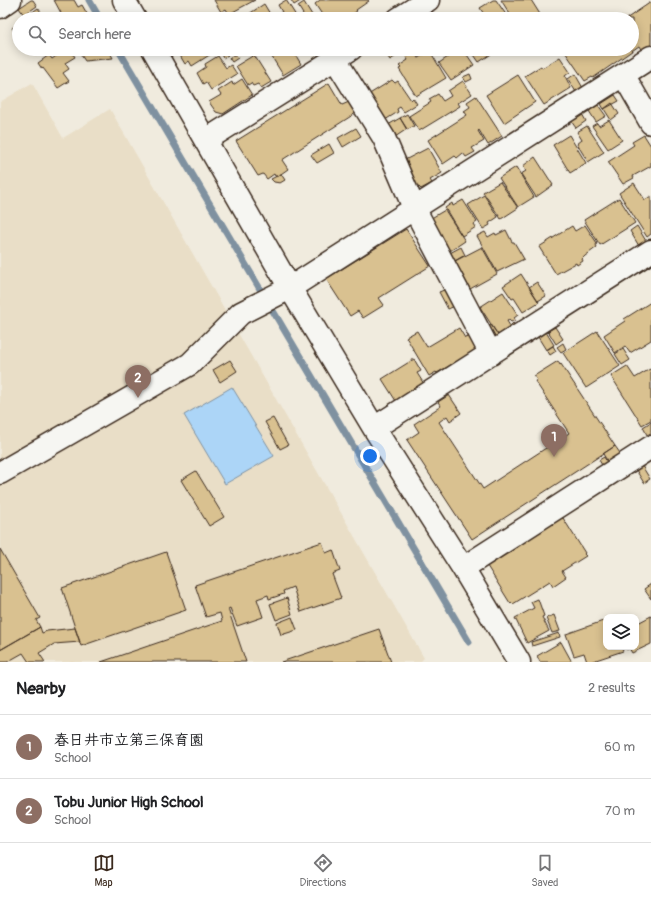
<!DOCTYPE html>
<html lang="en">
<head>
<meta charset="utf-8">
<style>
  body { margin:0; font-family:Pangolin,"Klee One",sans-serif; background:#f6f6f6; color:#202124 }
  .controls { position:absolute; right:12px; bottom:12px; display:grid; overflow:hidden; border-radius:8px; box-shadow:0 2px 10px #0003 }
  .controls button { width:36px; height:36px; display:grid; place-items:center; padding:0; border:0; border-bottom:1px solid #e0e0e0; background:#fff; color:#202124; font:20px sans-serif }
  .you { position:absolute; left:370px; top:456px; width:14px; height:14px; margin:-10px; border:3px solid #fff; border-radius:50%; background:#1a73e8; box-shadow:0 0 0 6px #1a73e833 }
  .badge { display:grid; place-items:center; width:26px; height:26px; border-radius:50%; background:#3b2a1e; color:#fff; font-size:13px; font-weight:700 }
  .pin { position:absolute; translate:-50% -33px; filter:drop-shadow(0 1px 2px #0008) }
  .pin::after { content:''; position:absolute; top:21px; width:14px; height:12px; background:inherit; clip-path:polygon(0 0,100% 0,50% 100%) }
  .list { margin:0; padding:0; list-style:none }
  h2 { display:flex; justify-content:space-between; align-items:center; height:52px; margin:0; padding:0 16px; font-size:17px }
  h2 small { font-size:13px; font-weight:400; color:#757577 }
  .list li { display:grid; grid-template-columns:26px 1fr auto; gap:12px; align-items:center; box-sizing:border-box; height:64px; padding:0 16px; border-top:1px solid #e0e0e0 }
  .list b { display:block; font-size:15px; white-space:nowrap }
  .list p { margin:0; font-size:13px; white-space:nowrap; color:#757577 }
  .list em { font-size:13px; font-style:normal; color:#757577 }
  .icon { flex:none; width:22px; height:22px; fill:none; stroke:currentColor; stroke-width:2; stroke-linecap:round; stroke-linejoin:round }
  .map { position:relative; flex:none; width:651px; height:662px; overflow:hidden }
  .search { position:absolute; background:#fff; box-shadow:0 2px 10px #0003; left:12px; right:12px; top:12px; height:44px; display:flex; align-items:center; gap:10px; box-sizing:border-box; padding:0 14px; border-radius:22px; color:#757577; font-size:15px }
  .sheet { height:180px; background:#fff }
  nav { display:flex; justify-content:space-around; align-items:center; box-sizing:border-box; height:56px; border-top:1px solid #e0e0e0; background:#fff; font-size:11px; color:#757577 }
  nav a { display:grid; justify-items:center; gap:2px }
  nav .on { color:#3b2a1e }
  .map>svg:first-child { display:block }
  .built { fill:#e9dec7 }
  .water { fill:#acd5f7; stroke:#7f91a0 }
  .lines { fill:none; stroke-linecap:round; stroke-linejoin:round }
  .stream { stroke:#7f91a0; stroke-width:7 }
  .building { fill:#d9c190; stroke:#3b2a1e }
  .minor-casing { stroke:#3b2a1e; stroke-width:25 }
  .minor { stroke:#f6f6f2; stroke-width:22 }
</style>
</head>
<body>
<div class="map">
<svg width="651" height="662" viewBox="0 0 651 662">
  <rect width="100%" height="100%" fill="#f0ebde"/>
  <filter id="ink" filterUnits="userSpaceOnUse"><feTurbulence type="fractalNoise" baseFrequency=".025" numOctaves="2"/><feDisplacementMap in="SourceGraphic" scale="8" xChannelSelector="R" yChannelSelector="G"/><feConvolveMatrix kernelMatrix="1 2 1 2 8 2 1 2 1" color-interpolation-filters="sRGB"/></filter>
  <g filter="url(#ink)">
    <!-- built -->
    <path class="built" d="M32 83 63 138 110 109 424 658 420 662H0V102Z"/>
    <!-- water -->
    <path class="water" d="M232 387 274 456 225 484 184 415Z"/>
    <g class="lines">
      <!-- stream -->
      <path class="stream" d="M89 0 100 19
        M118 49 469 642"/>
    </g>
    <!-- building -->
    <path class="building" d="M31 0H33L37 6 24 15 19 8Z
      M54 0H74L78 7 82 5 90 19H59L57 15 61 13Z
      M214 0H255L229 14 226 9 221 12Z
      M286 0 298 19H276L274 17 282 12 278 5Z
      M291 0H302L294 5Z
      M320 0H368L369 1 356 10 357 11 347 18V19H325L315 4Z
      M493 0H496L509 19H487L480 8Z
      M501 0H531L543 19H513Z
      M304 2 312 15 306 19 298 6Z
      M651 2V45L642 51 639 46 593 78 592 77 585 81 563 49H632V19H626Z
      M264 4 273 19H243V18Z
      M38 8 46 19H27L26 17Z
      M433 12 437 19H426L425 17Z
      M19 23V38L12 28Z
      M30 49H43L35 55Z
      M66 49H70L75 57 65 63 69 69 63 73 69 81 58 88 43 68 42 69 38 63 49 55 52 59Z
      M77 49H108L113 58 85 61Z
      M186 49H219L192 66 189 61 185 64 179 54Z
      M223 49H224L228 55 223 58 219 51Z
      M267 49H292L301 64 283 75Z
      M383 49H399L401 53 390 60Z
      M460 49H463L474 65 451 80 439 63Z
      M470 49H499L479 62Z
      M430 51 446 78 416 96 399 69 401 68 399 66 408 60 406 57 415 52 418 58Z
      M235 54 238 58 232 62 229 58Z
      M254 55 271 82 261 88 258 84 253 86 251 83 248 85 236 66Z
      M218 56 226 68 231 65 237 74 211 90 206 82 203 84 197 73 206 67 205 64Z
      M560 57 570 72 565 76 571 88 544 105 525 76 541 66 542 68Z
      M470 74 472 79 466 82 463 77Z
      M575 74 583 88 576 92 568 79Z
      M518 75 535 102 504 123 486 95Z
      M242 79 252 95 223 114 216 112 209 102 221 95 218 91 232 82 233 85Z
      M392 80 395 83 398 81 411 100 413 98 417 104 404 112 400 107 397 109 398 112 385 120 368 95Z
      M463 81 472 94 458 103 460 106 419 131 409 116 431 102 429 99 438 94 443 101 451 96 448 91Z
      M329 83 342 105 349 102 357 112 356 113 282 160 288 169 278 176H275L274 174 267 179 263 174 258 176 236 141Z
      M615 95 619 101 604 109 601 104Z
      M476 96 502 136 488 145 479 130 478 131 484 141 472 148 475 152 466 157 463 153 457 158 455 156 443 164 428 140 467 115 464 111 470 107 467 102Z
      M612 103 619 114 611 120 604 109Z
      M598 105 606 116 596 122 589 111Z
      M407 114 414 126 407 130 400 118Z
      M582 114 586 121 576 128 571 121Z
      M400 118 407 129 395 137 388 125Z
      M609 120 622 140 608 149 592 126 597 123 599 126Z
      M587 126 604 152 588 162 577 144 582 140 577 132Z
      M356 128 361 136 343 147 338 138Z
      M569 135 586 163 570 173 553 145Z
      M644 135 651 146V166L633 176 634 178 623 184 608 162 634 145 632 142Z
      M329 144 334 153 317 163 311 155Z
      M428 148 442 173 430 180 432 183 421 189 419 187 418 188 403 161Z
      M535 157 553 185 536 197 521 174 526 171 523 166Z
      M516 167 534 197 518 207 499 178Z
      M281 174 285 180 280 183 274 182 271 179Z
      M500 182 518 208 501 219 483 192Z
      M634 183 645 200 651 196V234L647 237 619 193Z
      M484 195 498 217 489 223 490 225 483 229 468 205Z
      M619 198 635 223 600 245 584 220Z
      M463 200 477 222 474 224 476 227 462 236 445 208 452 203 453 206Z
      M445 210 465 241 447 253 428 220Z
      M585 225 597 243 596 245 597 247 585 256 582 259 583 261 577 265 576 263 556 274 539 247 572 226 575 231Z
      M637 226 646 241 639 246 630 231Z
      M406 229 430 266 379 298 384 305 363 318 358 311 350 316 326 279Z
      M506 230 512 242H514L524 259 497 272 477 236 485 232 488 237 495 233 496 235Z
      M461 247 465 255 453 262 448 254Z
      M482 247 497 274 470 289 455 261Z
      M521 274 539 302 523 312 514 298 512 299 503 286Z
      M537 282 546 296 538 301 529 287Z
      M449 288 457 305 448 309 439 292Z
      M503 292 518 315 514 318 515 320 511 322 509 320 507 321 510 326 513 323 515 325 498 335 480 307Z
      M651 302V340L630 353 625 346 615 353 604 335 625 321 624 319Z
      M491 325 498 335 499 334 500 335 493 339 487 327Z
      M555 327 563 339 556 344 548 331Z
      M459 328 465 338 470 336 478 349 437 373 436 372 429 376 406 337 417 331 427 347Z
      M597 331 620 366 586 388 563 353Z
      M546 332 554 345 546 350 538 337Z
      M563 343 566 349 561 352 557 347Z
      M553 346 556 351 550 355 547 350Z
      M623 349 630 360 622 365 615 354Z
      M414 359 421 371 417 373 424 384 396 401 382 379Z
      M230 360 237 371 220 382 213 370Z
      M558 361 560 365 561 364 615 446 472 539 407 440 419 432 414 424 441 406 438 402 449 395 461 413 450 421 447 416 439 422 483 489 569 433 535 381 537 380 534 376Z
      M627 366 635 378 650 369 651 371V420L642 425 611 376Z
      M273 418 288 445 280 449 265 422Z
      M651 422V433L647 435 643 427Z
      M615 446 620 453 608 462 603 454Z
      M604 457 607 462 602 465 599 460Z
      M642 466 650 479 644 483 636 470Z
      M196 471 224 517 209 526 181 480Z
      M560 518H563L585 553 584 554 586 556 562 571 566 577 553 586 550 581 513 604 511 602 510 603 487 566 488 565V564Z
      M322 542 326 553 333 550 340 571 332 574 341 598 301 612 293 587 283 591 284 594 269 599 268 595 257 599 263 617 237 626 230 608 228 609 246 662H101L222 621 220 613 206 617 195 585Z
      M0 549 40 618 36 620 40 627 0 650Z
      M166 552 186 610 81 646 62 588Z
      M651 584V599L644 589Z
      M287 598 292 614 276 620 270 604Z
      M538 599 544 616 542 617 549 631 527 643 515 618 534 608 531 602Z
      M554 615 560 631 552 633 546 618Z
      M651 616V644L632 653 629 648 627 650 626 647H636V624Z
      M292 617 297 630 281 635 277 623Z
      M606 620V647H621L623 651 590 662H587L584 653 574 656 566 634Z
      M40 627 42 633 47 631 75 628 80 642 54 644 39 653 45 662H29L23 653 7 662H0V650Z
      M379 629 391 662H281Z
      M559 633 560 637 532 646 531 642Z
      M561 642 572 662H540L537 656Z"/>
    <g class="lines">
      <!-- minor casing -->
      <g class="minor-casing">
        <path id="minor" d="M124 0 135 19
          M0 7 10 0
          M398 19 428 0
          M153 49 290 288 374 428 463 568 519 662
          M335 59 384 138 414 208 491 354
          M624 76 651 123
          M206 140 351 49
          M374 428 651 251
          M0 473 190 364 241 313 290 288 651 57
          M463 568 651 447"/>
      </g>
      <!-- minor -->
      <use href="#minor" class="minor"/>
    </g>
  </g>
</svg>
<div class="controls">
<button><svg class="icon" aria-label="layers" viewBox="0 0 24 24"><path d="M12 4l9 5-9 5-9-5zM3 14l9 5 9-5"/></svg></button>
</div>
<div class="you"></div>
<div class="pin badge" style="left:554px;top:457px;background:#8d6e63">1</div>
<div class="pin badge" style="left:138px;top:398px;background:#8d6e63">2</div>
<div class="search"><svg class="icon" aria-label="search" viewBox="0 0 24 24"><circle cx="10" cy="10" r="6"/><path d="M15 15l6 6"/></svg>Search here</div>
</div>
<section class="sheet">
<h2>Nearby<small>2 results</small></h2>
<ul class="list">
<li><span class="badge" style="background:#8d6e63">1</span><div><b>春日井市立第三保育園</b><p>School</p></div><em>60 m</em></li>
<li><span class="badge" style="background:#8d6e63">2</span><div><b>Tobu Junior High School</b><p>School</p></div><em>70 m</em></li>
</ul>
</section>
<nav>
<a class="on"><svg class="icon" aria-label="map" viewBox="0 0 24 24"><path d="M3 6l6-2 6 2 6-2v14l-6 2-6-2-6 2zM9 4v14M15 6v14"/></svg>Map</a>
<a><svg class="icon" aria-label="directions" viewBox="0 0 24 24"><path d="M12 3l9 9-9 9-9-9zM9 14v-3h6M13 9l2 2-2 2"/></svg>Directions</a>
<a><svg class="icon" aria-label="saved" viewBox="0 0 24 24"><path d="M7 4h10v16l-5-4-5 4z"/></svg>Saved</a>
</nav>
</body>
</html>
